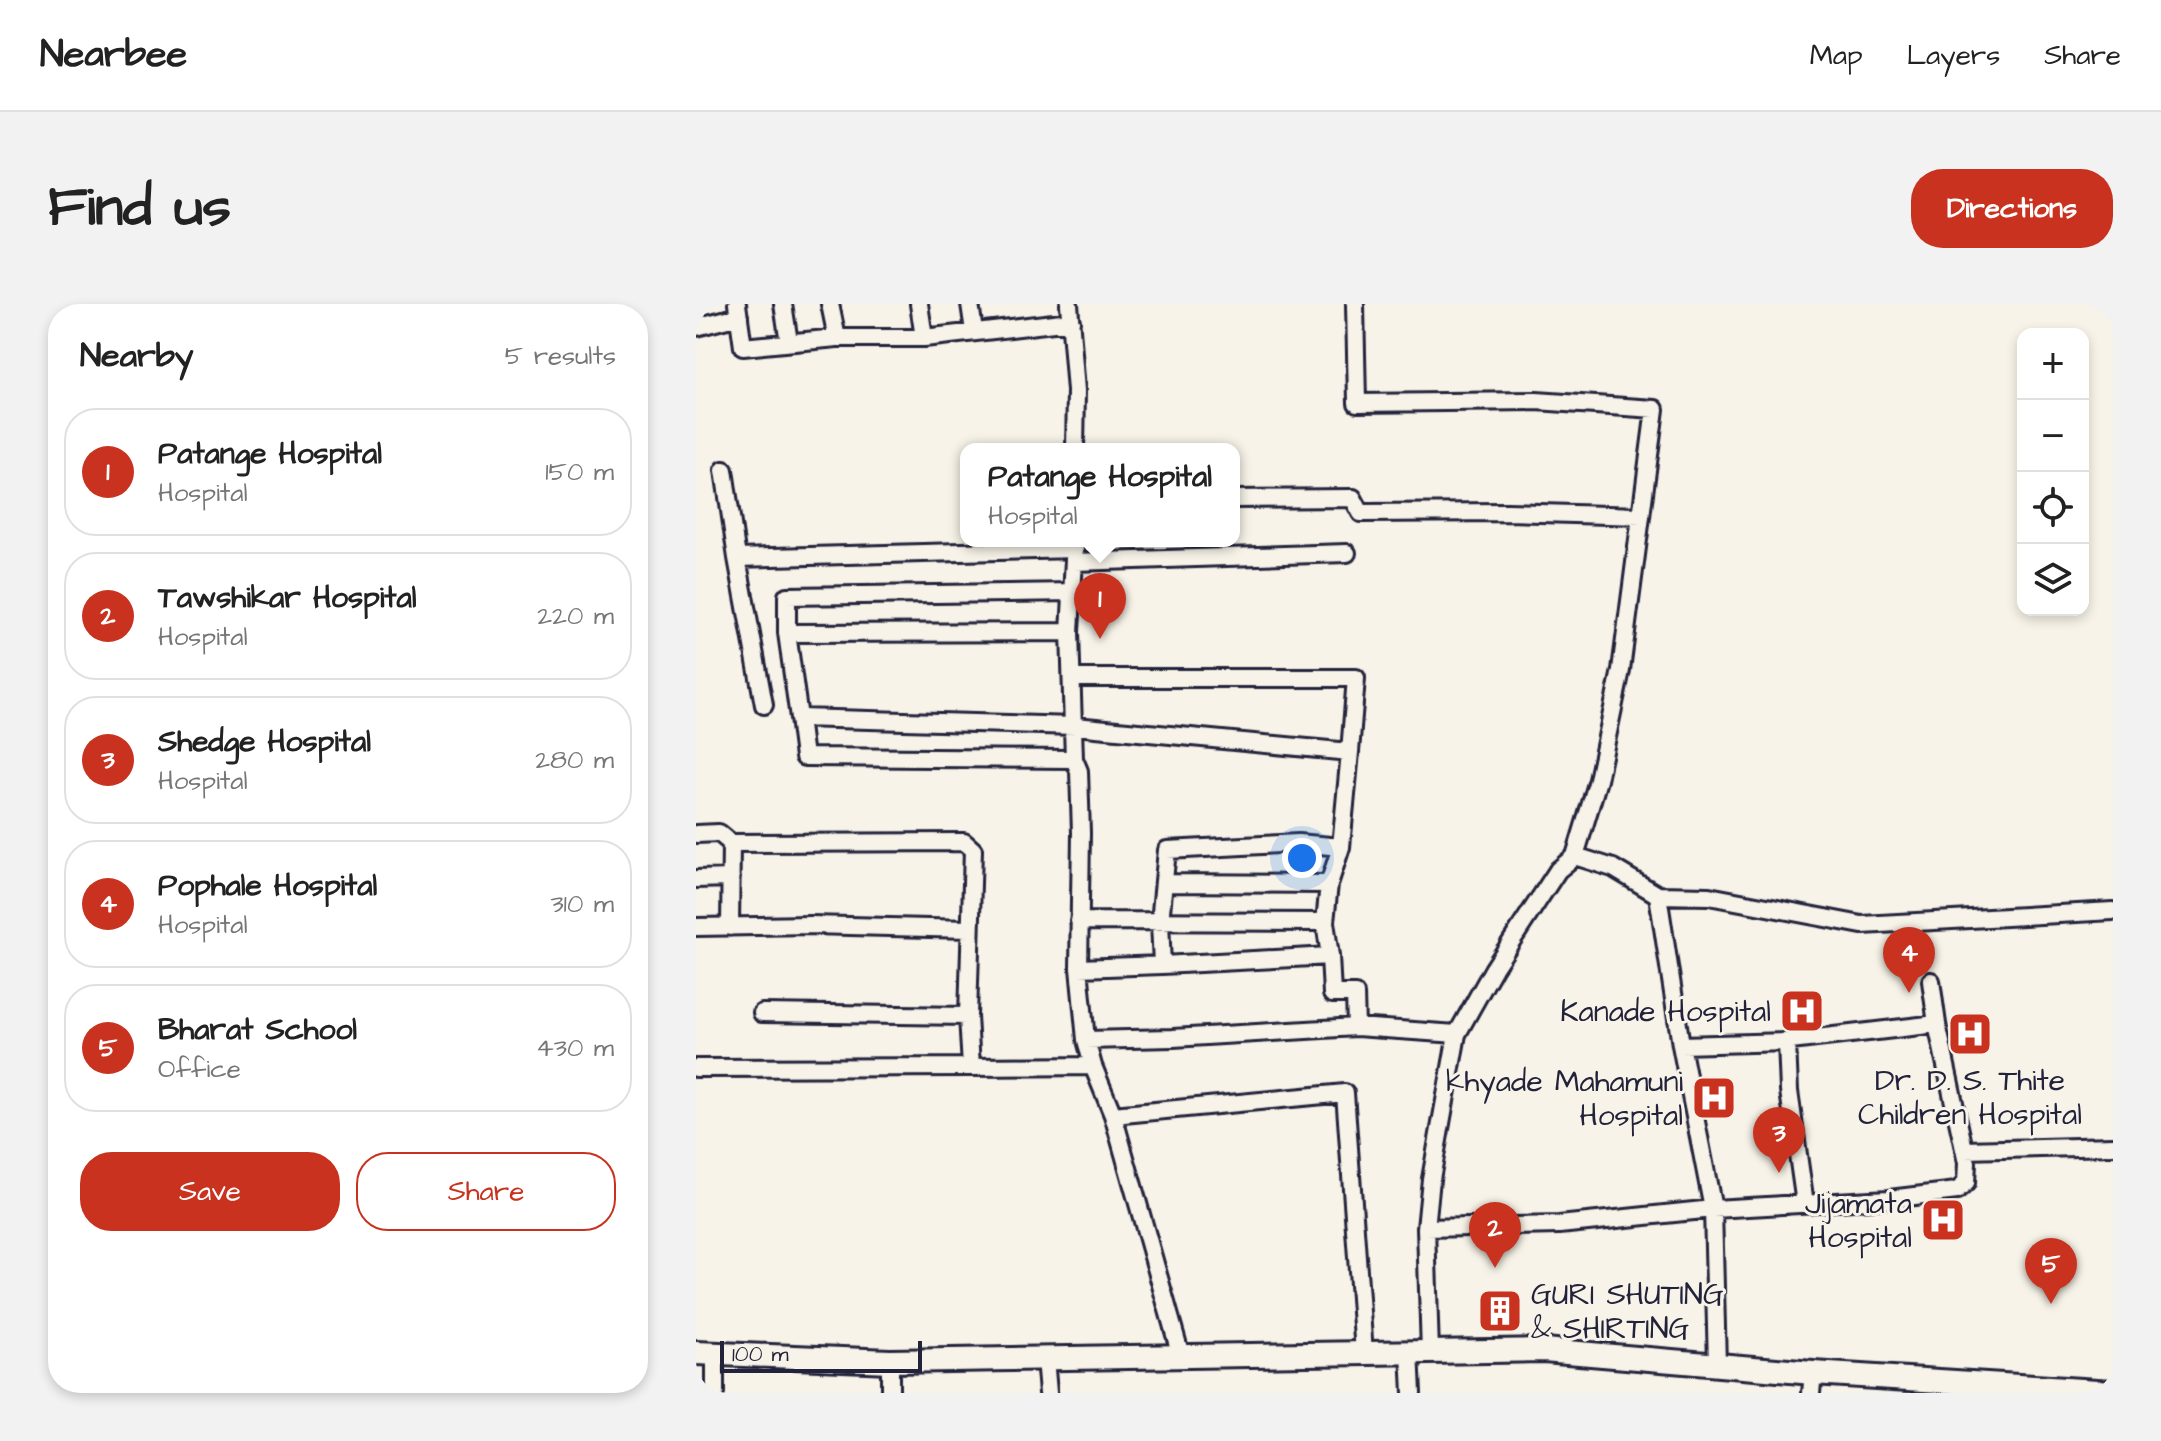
<!DOCTYPE html>
<html lang="en">
<head>
<meta charset="utf-8">
<style>
  body { margin:0; font-family:"Architects Daughter",sans-serif; background:#f2f2f2; color:#222 }
  .controls { position:absolute; right:24px; top:24px; display:grid; overflow:hidden; border-radius:16px; box-shadow:0 4px 12px #0003 }
  .controls button { width:72px; height:72px; display:grid; place-items:center; padding:0; border:0; border-bottom:2px solid #e0e0e0; background:#fff; color:#222; font:40px sans-serif }
  .scale { position:absolute; left:24px; bottom:20px; width:202px; box-sizing:border-box; padding-left:8px; border:4px solid #22223b; border-top:0; font-size:22px; line-height:28px; white-space:nowrap; color:#22223b; -webkit-text-stroke:6px #f7f3e8; paint-order:stroke }
  .you { position:absolute; left:606px; top:554px; width:28px; height:28px; margin:-20px; border:6px solid #fff; border-radius:50%; background:#1a73e8; box-shadow:0 0 0 12px #1a73e833 }
  .badge { display:grid; place-items:center; width:52px; height:52px; border-radius:50%; background:#c8321e; color:#fff; font-size:26px; font-weight:700 }
  .pin { position:absolute; translate:-50% -66px; filter:drop-shadow(0 2px 4px #0008) }
  .pin::after { content:''; position:absolute; top:42px; width:28px; height:24px; background:inherit; clip-path:polygon(0 0,100% 0,50% 100%) }
  .popup { position:absolute; left:264px; top:139px; width:280px; height:104px; box-sizing:border-box; display:grid; place-content:center; border-radius:16px; background:#fff; filter:drop-shadow(0 2px 6px #0005); font-size:26px; white-space:nowrap; color:#767676 }
  .popup b { font-size:30px; color:#222 }
  .popup::after { content:''; position:absolute; left:50%; top:100%; margin-left:-16px; border:16px solid transparent; border-top-color:#fff }
  .list { margin:0; padding:0; list-style:none }
  h2 { display:flex; justify-content:space-between; align-items:center; height:104px; margin:0; padding:0 32px; font-size:34px }
  h2 small { font-size:26px; font-weight:400; color:#767676 }
  .list li { display:grid; grid-template-columns:52px 1fr auto; gap:24px; align-items:center; box-sizing:border-box; height:128px; margin:0 16px 16px; padding:0 16px; border:2px solid #e0e0e0; border-radius:32px }
  .list b { display:block; font-size:30px; white-space:nowrap }
  .list p { margin:0; font-size:26px; white-space:nowrap; color:#767676 }
  .list em { font-size:26px; font-style:normal; color:#767676 }
  .actions { display:flex; gap:16px; padding:24px 32px }
  .actions a { flex:1; padding:18px 0; border:2px solid #c8321e; border-radius:32px; text-align:center; font-size:28px; color:#c8321e }
  .actions .main { background:#c8321e; color:#fff }
  .icon { flex:none; width:44px; height:44px; fill:none; stroke:currentColor; stroke-width:2; stroke-linecap:round; stroke-linejoin:round }
  .map { position:relative; flex:none; width:1417px; height:1089px; overflow:hidden; border-radius:32px }
  header { display:flex; align-items:center; gap:48px; box-sizing:border-box; height:112px; padding:0 40px; background:#fff; border-bottom:2px solid #e0e0e0 }
  header strong { font-size:38px }
  nav { display:flex; gap:44px; margin-inline-start:auto; font-size:28px }
  .intro { display:flex; align-items:center; justify-content:space-between; box-sizing:border-box; height:192px; padding:0 48px }
  h1 { margin:0; font-size:56px }
  .button { padding:20px 36px; border-radius:32px; background:#c8321e; color:#fff; font-size:28px; font-weight:700 }
  main { display:flex; gap:48px; padding:0 48px }
  aside { flex:1; background:#fff; border-radius:32px; box-shadow:0 4px 12px #0003 }
  .map>svg:first-child { display:block }
  .lines { fill:none; stroke-linecap:round; stroke-linejoin:round }
  .minor-casing { stroke:#22223b; stroke-width:22 }
  .major-casing { stroke:#22223b; stroke-width:28 }
  .minor { stroke:#f7f3e8; stroke-width:16 }
  .major { stroke:#f7f3e8; stroke-width:22 }
  .labels { text-anchor:middle; stroke-width:6; stroke-linejoin:round; paint-order:stroke }
  .poi-label { font-size:30px; fill:#22223b; stroke:#f7f3e8; text-anchor:end }
</style>
</head>
<body>
<header>
<strong>Nearbee</strong>
<nav><a>Map</a><a>Layers</a><a>Share</a></nav>
</header>
<div class="intro"><h1>Find us</h1><a class="button">Directions</a></div>
<main>
<aside>
<h2>Nearby<small>5 results</small></h2>
<ul class="list">
<li><span class="badge">1</span><div><b>Patange Hospital</b><p>Hospital</p></div><em>150 m</em></li>
<li><span class="badge">2</span><div><b>Tawshikar Hospital</b><p>Hospital</p></div><em>220 m</em></li>
<li><span class="badge">3</span><div><b>Shedge Hospital</b><p>Hospital</p></div><em>280 m</em></li>
<li><span class="badge">4</span><div><b>Pophale Hospital</b><p>Hospital</p></div><em>310 m</em></li>
<li><span class="badge">5</span><div><b>Bharat School</b><p>Office</p></div><em>430 m</em></li>
</ul>
<div class="actions"><a class="main">Save</a><a>Share</a></div>
</aside>
<div class="map">
<svg width="1417" height="1089" viewBox="0 0 1417 1089">
  <rect width="100%" height="100%" fill="#f7f3e8"/>
  <filter id="ink" filterUnits="userSpaceOnUse"><feTurbulence type="fractalNoise" baseFrequency=".0125" numOctaves="2"/><feDisplacementMap in="SourceGraphic" scale="16" xChannelSelector="R" yChannelSelector="G"/><feConvolveMatrix kernelMatrix="1 2 1 2 8 2 1 2 1" color-interpolation-filters="sRGB"/></filter>
  <g filter="url(#ink)">
    <g class="lines">
      <!-- minor casing -->
      <g class="minor-casing">
        <path id="minor" d="M41 0 47 43 141 34H228L375 17
          M87 0 93 38
          M134 0 141 34
          M223 0 228 34
          M274 0 278 27
          M373 0 380 87 379 145
          M659 0 661 99 840 97 959 105 925 366 902 476 879 552 862 566 798 664 761 730 735 875 730 924 734 1048
          M0 23 43 12
          M28 166 41 254 379 245
          M538 195 657 194 665 209 811 208 945 212
          M379 237 374 328 378 455 383 467 385 529 383 664 390 736 397 762 417 811 485 1052
          M41 254 68 401
          M378 258 651 249
          M91 329 374 328
          M376 374H660L654 448 379 422 103 414 91 329V292L378 288
          M103 414 108 453 378 455
          M0 530 23 529 35 539
          M879 552 917 564 962 591 1013 592 1166 621 1417 607
          M0 575 35 574
          M470 579 633 580
          M962 591 985 741 1017 905 1021 1061
          M383 617 629 618 634 652 466 661
          M629 618 633 580 645 543
          M0 623 114 621 273 625
          M634 652 636 690H659L660 723
          M383 664 466 661 464 618 471 546 602 539 645 543 654 448
          M66 709 272 712
          M390 736 477 734 660 723 761 730
          M1086 738 1241 720
          M985 741 1091 738 1093 787 1109 900
          M275 763 397 762
          M0 764 275 763 272 712 277 546 268 538 35 539 34 623
          M417 811 649 789 668 1049
          M1268 846 1417 842
          M730 924 863 921 1017 905 1193 895 1261 887 1270 879 1271 859 1241 720 1235 677
          M714 1048 716 1089
          M19 1050V1089
          M349 1054 352 1089
          M194 1089V1057
          M1115 1089 1117 1069"/>
      </g>
      <!-- major casing -->
      <g class="major-casing">
        <path id="major" d="M0 1049 194 1057 848 1046 1117 1069 1417 1088"/>
      </g>
      <!-- minor -->
      <use href="#minor" class="minor"/>
      <!-- major -->
      <use href="#major" class="major"/>
    </g>
  </g>
  <!-- icons -->
  <defs>
    <g id="hospital-square" transform="scale(2.3)"><rect x="-9" y="-9" width="18" height="18" rx="4" fill="#c8321e" stroke="#f7f3e8"/><path d="M-5-5h3v3.5h4V-5h3V5h-3V1.5h-4V5h-3Z" fill="#fff"/></g>
    <g id="building-square" transform="scale(2.3)"><rect x="-9" y="-9" width="18" height="18" rx="4" fill="#c8321e" stroke="#f7f3e8"/><path d="M-4-6H4V6H1V3H-1V6H-4ZM-2.5-4.3h1.7v1.8h-1.7ZM.8-4.3h1.7v1.8H.8ZM-2.5-1h1.7V.8h-1.7ZM.8-1h1.7V.8H.8Z" fill="#fff"/></g>
  </defs>
  <g fill-rule="evenodd">
    <use href="#hospital-square" x="1106" y="707"/>
    <use href="#hospital-square" x="1274" y="730"/>
    <use href="#hospital-square" x="1018" y="794"/>
    <use href="#hospital-square" x="1247" y="916"/>
    <use href="#building-square" x="804" y="1007"/>
  </g>
  <g class="labels">
    <!-- poi labels -->
    <g class="poi-label">
      <text x="1075" y="717">Kanade Hospital</text>
      <text x="1274" y="786" text-anchor="middle">Dr. D. S. Thite<tspan x="1274" dy="34">Children Hospital</tspan></text>
      <text x="987" y="787">khyade Mahamuni<tspan x="987" dy="34">Hospital</tspan></text>
      <text x="1216" y="909">Jijamata<tspan x="1216" dy="34">Hospital</tspan></text>
      <text x="835" y="1000" text-anchor="start">GURI SHUTING<tspan x="835" dy="34">&amp; SHIRTING</tspan></text>
    </g>
  </g>
</svg>
<div class="controls">
<button>+</button>
<button>−</button>
<button><svg class="icon" aria-label="locate" viewBox="0 0 24 24"><circle cx="12" cy="12" r="6"/><path d="M12 2v4M12 18v4M2 12h4M18 12h4"/></svg></button>
<button><svg class="icon" aria-label="layers" viewBox="0 0 24 24"><path d="M12 4l9 5-9 5-9-5zM3 14l9 5 9-5"/></svg></button>
</div>
<div class="scale">100 m</div>
<div class="you"></div>
<div class="pin badge" style="left:404px;top:335px">1</div>
<div class="popup"><b>Patange Hospital</b>Hospital</div>
<div class="pin badge" style="left:799px;top:964px">2</div>
<div class="pin badge" style="left:1083px;top:869px">3</div>
<div class="pin badge" style="left:1213px;top:689px">4</div>
<div class="pin badge" style="left:1355px;top:1000px">5</div>
</div>
</main>
</body>
</html>
